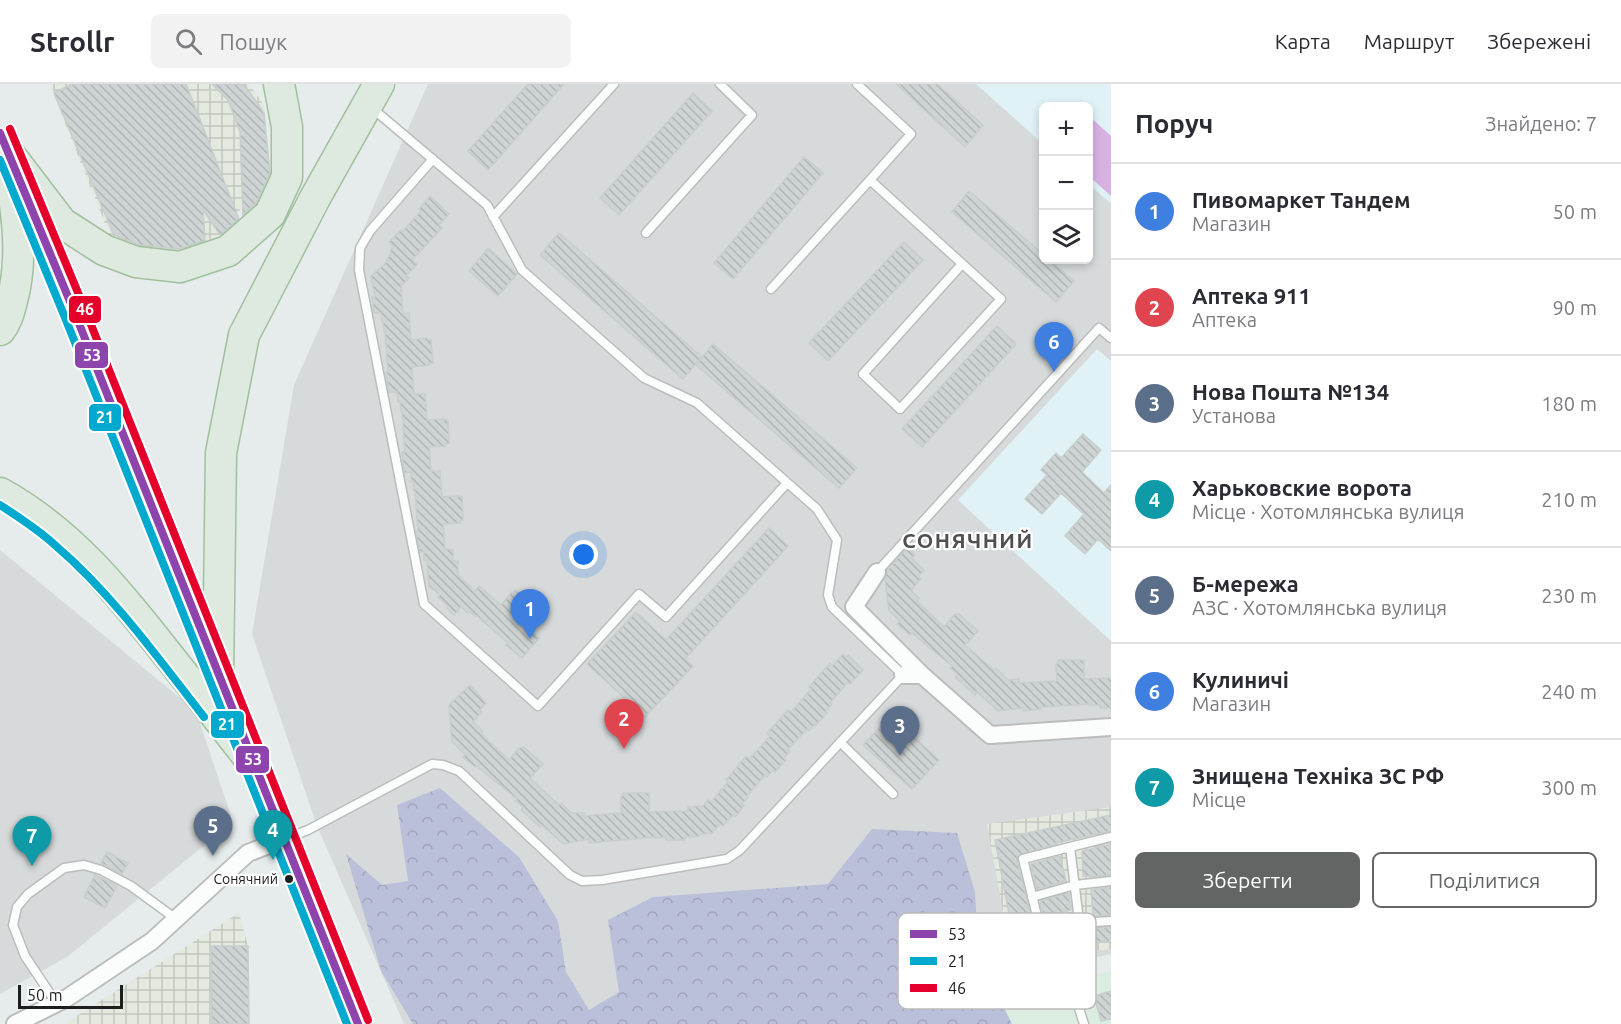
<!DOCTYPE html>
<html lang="uk">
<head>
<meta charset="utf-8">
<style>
  body { margin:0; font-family:Ubuntu,sans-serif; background:#f2f2f3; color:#2b2b33 }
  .controls { position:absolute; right:18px; top:18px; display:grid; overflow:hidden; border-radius:9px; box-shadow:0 3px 9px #0003 }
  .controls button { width:54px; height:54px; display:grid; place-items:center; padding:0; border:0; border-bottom:2px solid #e1e1e2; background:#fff; color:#2b2b33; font:30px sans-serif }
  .scale { position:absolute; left:18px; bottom:15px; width:105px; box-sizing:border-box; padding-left:6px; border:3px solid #1d1d1d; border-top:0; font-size:16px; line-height:21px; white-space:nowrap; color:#1d1d1d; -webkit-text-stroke:4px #fff; paint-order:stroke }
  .you { position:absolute; left:584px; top:471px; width:21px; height:21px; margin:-15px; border:4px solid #fff; border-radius:50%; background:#1a73e8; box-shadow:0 0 0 9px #1a73e833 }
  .badge { display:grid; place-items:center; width:39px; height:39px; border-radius:50%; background:#636565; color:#fff; font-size:20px; font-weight:700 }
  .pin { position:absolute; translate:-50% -50px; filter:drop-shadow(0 2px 3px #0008) }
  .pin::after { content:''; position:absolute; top:32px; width:21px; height:18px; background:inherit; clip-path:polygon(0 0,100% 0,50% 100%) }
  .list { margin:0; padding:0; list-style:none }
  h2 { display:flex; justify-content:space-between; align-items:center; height:78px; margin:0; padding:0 24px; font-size:26px }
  h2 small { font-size:20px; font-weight:400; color:#7c7c81 }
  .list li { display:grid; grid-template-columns:39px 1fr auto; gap:18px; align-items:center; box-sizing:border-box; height:96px; padding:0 24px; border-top:2px solid #e1e1e2 }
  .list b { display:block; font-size:22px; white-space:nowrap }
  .list p { margin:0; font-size:20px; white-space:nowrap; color:#7c7c81 }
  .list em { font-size:20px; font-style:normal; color:#7c7c81 }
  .actions { display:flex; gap:12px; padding:18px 24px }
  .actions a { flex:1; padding:14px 0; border:2px solid #636565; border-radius:9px; text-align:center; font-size:21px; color:#636565 }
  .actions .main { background:#636565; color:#fff }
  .icon { flex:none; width:33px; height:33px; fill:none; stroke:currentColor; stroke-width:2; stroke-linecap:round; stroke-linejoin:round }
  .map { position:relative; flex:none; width:1111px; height:940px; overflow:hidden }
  header { display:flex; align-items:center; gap:36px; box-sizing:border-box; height:84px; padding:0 30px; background:#fff; border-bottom:2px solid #e1e1e2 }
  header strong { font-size:28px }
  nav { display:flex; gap:33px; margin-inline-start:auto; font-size:21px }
  .search { width:420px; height:54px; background:#f2f2f3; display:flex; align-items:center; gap:15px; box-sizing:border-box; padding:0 21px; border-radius:9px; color:#7c7c81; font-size:22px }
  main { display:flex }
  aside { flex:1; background:#fff }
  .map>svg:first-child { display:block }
  .residential { fill:#d7dada; fill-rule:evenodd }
  .commercial { fill:#dbede1 }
  .industrial { fill:url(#industrial-grid) }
  .education { fill:#e0f2f6 }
  .forest { fill:url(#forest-crowns) }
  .pitch { fill:#d8b1e3 }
  .building { fill:url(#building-back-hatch); stroke:#c7cecc; stroke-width:1.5 }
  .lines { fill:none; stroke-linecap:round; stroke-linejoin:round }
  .lane-casing { stroke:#bbbdbd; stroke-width:11 }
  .street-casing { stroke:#bbbdbd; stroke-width:20 }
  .primary-casing { stroke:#82a19d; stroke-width:30 }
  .highway-casing { stroke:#a0c09e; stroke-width:33 }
  .lane { stroke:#fbfcfc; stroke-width:8 }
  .street { stroke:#fbfcfc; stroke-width:16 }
  .primary { stroke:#e3f0ee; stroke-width:27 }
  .highway { stroke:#dee9df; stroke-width:30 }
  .bus-1-casing { stroke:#fff; stroke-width:12 }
  .bus-2-casing { stroke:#fff; stroke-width:12 }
  .bus-3-casing { stroke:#fff; stroke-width:12 }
  .bus-1 { stroke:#8e44ad; stroke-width:8 }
  .bus-2 { stroke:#00a9ce; stroke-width:8 }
  .bus-3 { stroke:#e4002b; stroke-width:8 }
  .bus-dot { fill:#1d1d1d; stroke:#fff; stroke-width:2 }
  .labels { text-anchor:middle; stroke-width:4.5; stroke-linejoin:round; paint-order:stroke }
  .bus-label { font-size:14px; fill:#1d1d1d; stroke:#fff; text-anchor:end }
  .district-label { font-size:21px; font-weight:bold; letter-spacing:1.5px; fill:#505050; stroke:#fff }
  .key { fill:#fff; stroke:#bbb; stroke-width:1.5 }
  .key-label { font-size:16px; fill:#1d1d1d }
  .line-badge { stroke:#fff; stroke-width:2 }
  .badge-label { font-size:16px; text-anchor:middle; font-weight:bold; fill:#fff }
</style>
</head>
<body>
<header>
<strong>Strollr</strong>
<div class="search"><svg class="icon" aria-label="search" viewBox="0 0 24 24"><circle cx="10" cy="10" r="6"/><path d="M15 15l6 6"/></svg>Пошук</div>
<nav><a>Карта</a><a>Маршрут</a><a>Збережені</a></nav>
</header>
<main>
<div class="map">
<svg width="1111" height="940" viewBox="0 0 1111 940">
  <defs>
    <pattern id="industrial-grid" width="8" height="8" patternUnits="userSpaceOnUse" patternTransform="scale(1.5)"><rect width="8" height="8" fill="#e3e9df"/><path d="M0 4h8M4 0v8" fill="none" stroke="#c2c7bf"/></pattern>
    <pattern id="forest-crowns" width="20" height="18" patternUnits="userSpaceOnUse" patternTransform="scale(1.5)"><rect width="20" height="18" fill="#bbc0da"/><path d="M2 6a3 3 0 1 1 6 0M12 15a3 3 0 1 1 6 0" fill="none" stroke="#a0a5bb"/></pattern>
    <pattern id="building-back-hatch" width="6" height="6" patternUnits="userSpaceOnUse" patternTransform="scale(1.5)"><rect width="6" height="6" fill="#ced4d3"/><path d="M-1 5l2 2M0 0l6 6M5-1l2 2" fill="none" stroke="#b0b6b5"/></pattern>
  </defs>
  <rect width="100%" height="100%" fill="#e6ebeb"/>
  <!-- residential -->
  <path class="residential" d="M428 0H1111V870L957 904 855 940H404L317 742 252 550 294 301ZM1044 22H1088V176H1044Z
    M0 466 196 627 233 738 67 873 0 910Z"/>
  <!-- commercial -->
  <path class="commercial" d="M1111 887V940H919L966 924Z"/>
  <!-- industrial -->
  <path class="industrial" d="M51 0H249L264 21 268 83 223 152 158 174 112 157 61 29Z
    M1111 723V865L1012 877 987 740Z
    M239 829 248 862 249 940H68L67 938Z"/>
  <!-- education -->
  <path class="education" d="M976 0H1111V120L1089 100 1088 22H1044L1043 60Z
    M1097 265 1111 277V557L958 416Z"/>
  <!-- forest -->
  <path class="forest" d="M440 704 519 773 558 837 566 888 589 926 619 908 608 836 653 813 828 800 872 745 957 749 975 808 978 859 996 907 1012 940H413L381 887 346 770 382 801 408 797 397 721Z"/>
  <!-- pitch -->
  <path class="pitch" d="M1089 32 1111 52V112L1089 92Z"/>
  <!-- building -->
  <path class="building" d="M72 0H186L239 135 220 151 203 126 205 157 178 165 140 161 117 152 113 149 54 9Z
    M212 0H244L264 29 270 89 256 119 243 131 240 48 228 16Z
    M528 0H564L488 86 468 67Z
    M896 0H937L983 41 965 63Z
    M693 9 712 27 619 131 600 114Z
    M804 73 823 89 733 195 714 179Z
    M969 107 1044 171V176H1049L1074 197 1056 218 952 128Z
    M430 112 449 130 439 141 442 144 412 176 417 180 406 192 409 194 401 202 403 230 409 229 411 256 427 254 428 256H431L433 279H429V281L412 283 414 310H425L427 336 444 335V336H448L449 359 445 360V362L429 363 431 387H440L442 413 458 412 459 413H462L463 436 460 437V439L443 440 445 465 453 466V477H458V491L475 507 479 502 501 521 512 508 513 509 515 506 533 522 530 524 532 526 521 538 539 554 522 574 506 561 508 559 477 532 476 533 469 527 468 529 461 523 454 531 447 524 448 522 438 513 440 511 429 502 427 476H424V467L420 468 416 448H418L415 407H414L413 398H411V388L405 389 403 379 402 368H405L402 327H401L400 318H398L397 308H389L386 288H388L385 247H384L383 238H382L381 229H374L372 213H375L371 192 388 177 386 176 392 169 390 167 394 163 389 158 401 146 402 148 421 127 419 125Z
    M559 149 702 273 683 295 540 171Z
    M904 158 923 176 828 277 809 259Z
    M488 164 517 190 498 212 469 187Z
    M997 242 1016 260 922 363 902 345Z
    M713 260 857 384 839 404 696 281Z
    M1083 350 1101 366 1082 388 1104 409 1111 401V467L1098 455 1085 470 1065 452 1084 430 1061 409 1042 430 1025 415 1047 391 1041 386 1056 369 1061 374Z
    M769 444 788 462 685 575 693 582 645 633 587 580 636 528 666 556Z
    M908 463 915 471 912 474 924 486 918 493 921 495 911 506 919 514 917 517 944 543 954 531 959 530 978 547 965 561 994 586 996 584 1008 596 1019 595V599L1057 597 1056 581 1058 576H1084V595L1111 594V624H1100V621H1090V620L1041 623V625L1023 627V624L998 627 977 608 975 611 956 594 957 590 950 584 952 582 920 556 912 549 910 551 897 540 900 537 889 527 885 495 887 486Z
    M843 570 846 573 848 571 863 586 850 600 848 598 830 619 832 620 825 628 827 629 816 641 815 640 809 647 807 645 788 665 790 667 784 674 786 676 775 688 773 686 767 693 765 691 747 712 748 713 742 720 744 722 735 733 733 731 723 742 720 740 712 749 699 750V752L685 753V756H666L665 753 655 754V753L589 759V755L563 760 542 741 540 743 521 726 523 723 515 717 517 715 485 689 477 682 475 683 463 673 465 670 452 658 449 621 470 601 486 619 480 626 482 628 473 638 483 647 481 650 509 676 519 664 524 663 543 680 530 694 559 721 561 719 571 729H584V732L621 729V714L623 709H649V728L688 727V723L703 722 708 716 711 718 728 698 726 696 746 672 749 675 770 652 767 649 788 626 791 628 811 605 809 603 830 579 832 582Z
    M891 632 939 676 912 705 863 661Z
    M1111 731V747L1056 759 1057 760 1018 771 1017 777 1034 844 1040 846 1065 841 1067 861 1017 872 995 756Z
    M1111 760V791L1090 793V792H1083L1082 767Z
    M107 768 128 779 122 790 101 779Z
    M1060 772 1066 797 1037 805 1031 780Z
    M95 791 117 802 105 824 84 813Z
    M1111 803V831L1093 832 1091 806Z
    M1069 809 1071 826 1044 833 1040 817Z
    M1111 843V857L1096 858 1094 844Z
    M211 862H248L249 940H212Z
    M1111 907V935L1101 937 1094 912Z"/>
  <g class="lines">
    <!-- lane casing -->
    <g class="lane-casing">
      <path id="lane" d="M857 0 911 50 870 96 1001 215 900 325 863 290 962 180
        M433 75 370 147 360 164 359 186 424 520 538 622 639 510 666 533 787 399
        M493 133 614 0
        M646 149 752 31 720 0
        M771 205 870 96
        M877 488 1099 244 1111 254
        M840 658 893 710
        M287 754 308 746 432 680 443 681 459 687 570 791 582 797 602 796 727 775 740 766 903 591 832 523 828 511 837 456 817 425 697 319 644 294 522 186 487 121 372 24
        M1070 763 1111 753
        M1032 813 1075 801 1111 797
        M1079 832 1039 840 1023 775 1070 763 1081 853 1074 909 1084 940
        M1079 839 1111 837
        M57 920 25 872 13 841 17 823 28 810 64 784 84 781 101 786 131 802 176 835"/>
    </g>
    <!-- street casing -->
    <g class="street-casing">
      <path id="street" d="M877 488 854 523 922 591
        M903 591H922L990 651 1111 643
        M15 940 67 914 152 857 248 769 284 755"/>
    </g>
    <!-- primary casing -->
    <g class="primary-casing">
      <path id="primary" d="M16 89 76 232 358 940"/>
    </g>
    <!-- highway casing -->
    <g class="highway-casing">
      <path id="highway" d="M7 67 62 139 104 166 136 178 180 183 228 167 270 130 287 93V43L279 0
        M0 246C7 237 9 228 12 217 25 169 15 119 8 71
        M0 409C69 447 116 505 164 566 195 605 225 643 255 682
        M218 592 221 369 244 251 315 114 379 0"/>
    </g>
    <!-- lane -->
    <use href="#lane" class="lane"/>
    <!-- street -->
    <use href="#street" class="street"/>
    <!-- primary -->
    <use href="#primary" class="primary"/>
    <!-- highway -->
    <use href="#highway" class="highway"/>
    <!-- bus-1 casing -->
    <g class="bus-1-casing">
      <path id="bus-1" d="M0 49 76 232 358 940"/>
    </g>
    <!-- bus-2 casing -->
    <g class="bus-2-casing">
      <path id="bus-2" d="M0 76 66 236 347 940
        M0 421C20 434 39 446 56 462 113 511 158 574 204 633"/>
    </g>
    <!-- bus-3 casing -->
    <g class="bus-3-casing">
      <path id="bus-3" d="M10 45 86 228 368 936"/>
    </g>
    <!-- bus-1 -->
    <use href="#bus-1" class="bus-1"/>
    <!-- bus-2 -->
    <use href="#bus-2" class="bus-2"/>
    <!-- bus-3 -->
    <use href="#bus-3" class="bus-3"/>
  </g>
  <!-- markers -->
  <circle class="bus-dot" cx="289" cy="795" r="5"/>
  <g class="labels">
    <!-- bus labels -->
    <g class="bus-label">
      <text x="278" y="800">Сонячний</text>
    </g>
    <!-- district labels -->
    <g class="district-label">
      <text x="968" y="464">СОНЯЧНИЙ</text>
    </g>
  </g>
  <!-- legend -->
  <rect x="898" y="829" width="198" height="96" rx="9" class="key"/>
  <rect x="910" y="846" width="27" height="8" fill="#8e44ad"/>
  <rect x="910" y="873" width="27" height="8" fill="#00a9ce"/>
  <rect x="910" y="900" width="27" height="8" fill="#e4002b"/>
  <g class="key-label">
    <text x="948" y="856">53</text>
    <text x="948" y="883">21</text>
    <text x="948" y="910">46</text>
  </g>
  <g class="line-badge">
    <rect x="68" y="211" width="34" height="29" rx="6" fill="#e4002b"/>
    <rect x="74" y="257" width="35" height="28" rx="6" fill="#8e44ad"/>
    <rect x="88" y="319" width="34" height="29" rx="6" fill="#00a9ce"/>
    <rect x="210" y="626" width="35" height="29" rx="6" fill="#00a9ce"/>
    <rect x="235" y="661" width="35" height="29" rx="6" fill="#8e44ad"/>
  </g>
  <g class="badge-label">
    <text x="85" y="231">46</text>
    <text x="92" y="277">53</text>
    <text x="105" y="339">21</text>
    <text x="227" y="646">21</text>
    <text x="253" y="681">53</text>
  </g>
</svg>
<div class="controls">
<button>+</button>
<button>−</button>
<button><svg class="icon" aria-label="layers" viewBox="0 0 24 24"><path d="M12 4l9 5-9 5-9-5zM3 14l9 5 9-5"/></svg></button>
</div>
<div class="scale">50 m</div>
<div class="you"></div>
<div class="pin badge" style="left:530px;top:555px;background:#3f7fe0">1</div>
<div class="pin badge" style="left:624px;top:665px;background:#e0444e">2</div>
<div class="pin badge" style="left:900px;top:672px;background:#5c6f8a">3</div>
<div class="pin badge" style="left:273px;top:776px;background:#0f9aa8">4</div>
<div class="pin badge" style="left:213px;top:772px;background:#5c6f8a">5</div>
<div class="pin badge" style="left:1054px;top:288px;background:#3f7fe0">6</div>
<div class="pin badge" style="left:32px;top:782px;background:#0f9aa8">7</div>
</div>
<aside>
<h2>Поруч<small>Знайдено: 7</small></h2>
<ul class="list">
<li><span class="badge" style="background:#3f7fe0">1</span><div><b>Пивомаркет Тандем</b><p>Магазин</p></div><em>50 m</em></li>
<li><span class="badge" style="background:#e0444e">2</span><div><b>Аптека 911</b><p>Аптека</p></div><em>90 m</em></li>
<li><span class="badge" style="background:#5c6f8a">3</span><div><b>Нова Пошта №134</b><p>Установа</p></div><em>180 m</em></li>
<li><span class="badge" style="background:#0f9aa8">4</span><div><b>Харьковские ворота</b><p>Місце · Хотомлянська вулиця</p></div><em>210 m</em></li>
<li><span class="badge" style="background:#5c6f8a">5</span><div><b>Б-мережа</b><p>АЗС · Хотомлянська вулиця</p></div><em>230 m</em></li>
<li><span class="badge" style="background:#3f7fe0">6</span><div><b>Кулиничі</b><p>Магазин</p></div><em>240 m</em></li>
<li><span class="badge" style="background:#0f9aa8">7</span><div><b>Знищена Техніка ЗС РФ</b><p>Місце</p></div><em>300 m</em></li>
</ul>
<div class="actions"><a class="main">Зберегти</a><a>Поділитися</a></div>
</aside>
</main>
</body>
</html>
